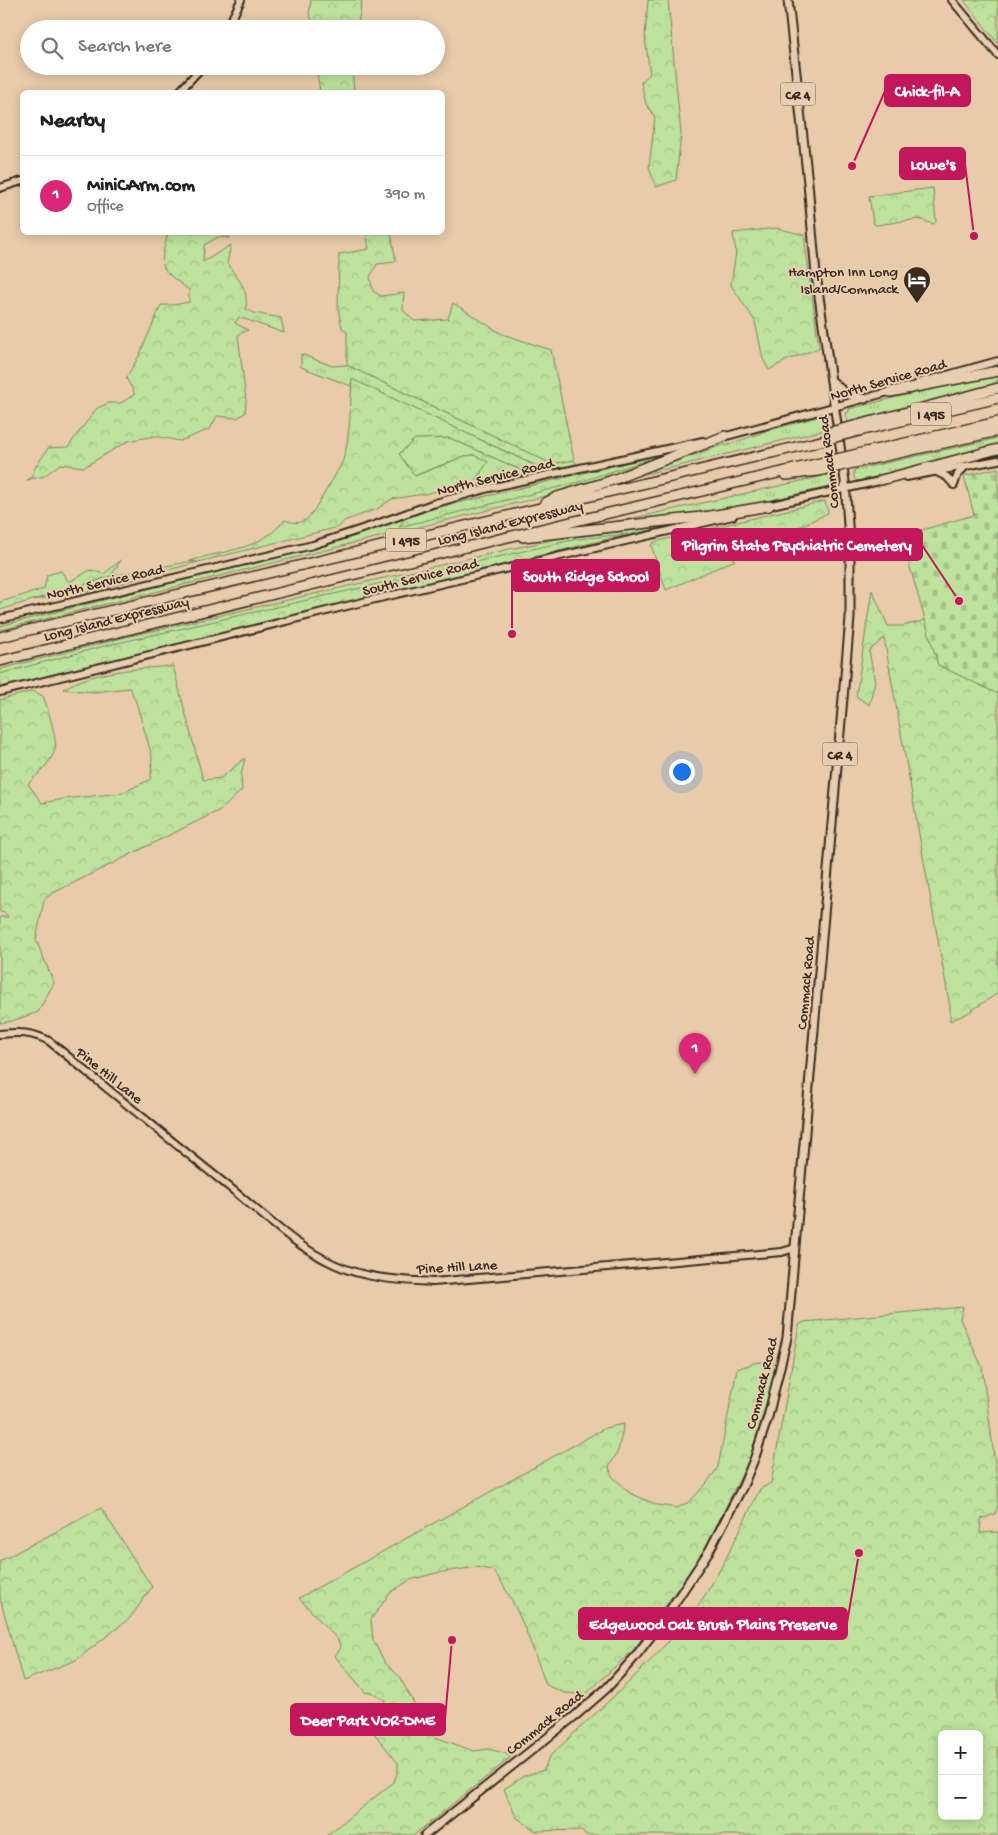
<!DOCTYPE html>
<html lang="en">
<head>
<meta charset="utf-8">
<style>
  body { margin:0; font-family:"Gochi Hand",sans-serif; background:#f2f2f2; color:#222 }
  .controls { position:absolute; right:15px; bottom:15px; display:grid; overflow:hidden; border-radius:8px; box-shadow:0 2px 12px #0003 }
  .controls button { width:45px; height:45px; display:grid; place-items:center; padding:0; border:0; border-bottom:1px solid #e0e0e0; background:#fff; color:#222; font:25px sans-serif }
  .you { position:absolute; left:681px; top:771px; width:18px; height:18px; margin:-12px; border:4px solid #fff; border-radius:50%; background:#1a73e8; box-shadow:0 0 0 8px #1a73e833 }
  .badge { display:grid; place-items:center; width:32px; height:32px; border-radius:50%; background:#db2777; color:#fff; font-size:16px; font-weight:700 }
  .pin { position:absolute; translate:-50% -41px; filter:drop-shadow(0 1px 2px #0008) }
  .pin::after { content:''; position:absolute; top:26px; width:18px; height:15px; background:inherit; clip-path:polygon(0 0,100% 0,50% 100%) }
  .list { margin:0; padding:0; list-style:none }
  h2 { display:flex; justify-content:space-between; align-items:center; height:65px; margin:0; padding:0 20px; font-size:21px }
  h2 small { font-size:16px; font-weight:400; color:#767676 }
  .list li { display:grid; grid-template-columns:32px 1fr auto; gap:15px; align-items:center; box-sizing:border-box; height:80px; padding:0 20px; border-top:1px solid #e0e0e0 }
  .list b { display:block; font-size:19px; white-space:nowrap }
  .list p { margin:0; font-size:16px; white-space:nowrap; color:#767676 }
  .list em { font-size:16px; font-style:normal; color:#767676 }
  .icon { flex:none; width:28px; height:28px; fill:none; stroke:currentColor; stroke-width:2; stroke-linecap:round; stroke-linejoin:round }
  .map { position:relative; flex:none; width:998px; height:1835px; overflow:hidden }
  .search { position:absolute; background:#fff; box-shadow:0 2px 12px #0003; left:20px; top:20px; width:425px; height:55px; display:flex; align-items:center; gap:12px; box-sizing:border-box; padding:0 18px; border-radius:28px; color:#767676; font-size:19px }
  .panel { position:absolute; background:#fff; box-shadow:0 2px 12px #0003; left:20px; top:90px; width:425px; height:145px; border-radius:8px }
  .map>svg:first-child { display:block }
  .grass { fill:url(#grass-tufts); stroke:#7c865e }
  .forest { fill:url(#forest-crowns); stroke:#7c865e; fill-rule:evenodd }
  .cemetery { fill:url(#cemetery-stones); stroke:#7c865e }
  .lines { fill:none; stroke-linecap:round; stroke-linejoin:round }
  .secondary-casing { stroke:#3b2a1e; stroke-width:10 }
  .primary-casing { stroke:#3b2a1e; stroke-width:11 }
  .highway-casing { stroke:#3b2a1e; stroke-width:12 }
  .secondary { stroke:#e8ceb0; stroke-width:6 }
  .primary { stroke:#e8ceb0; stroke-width:7 }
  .highway { stroke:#e8ceb0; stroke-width:9 }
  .highway-bridge-casing { stroke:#3b2a1e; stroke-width:12; stroke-linecap:butt }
  .highway-bridge { stroke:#e8ceb0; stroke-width:9 }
  .labels { text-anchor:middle; stroke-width:4; stroke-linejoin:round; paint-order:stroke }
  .shield { fill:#e8ceb0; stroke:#6f5b4a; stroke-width:1 }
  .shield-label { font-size:14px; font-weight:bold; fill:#3b2a1e }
  .poi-label { font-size:15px; fill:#3b2a1e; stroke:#e8ceb0; text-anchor:end }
  .street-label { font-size:15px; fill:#3b2a1e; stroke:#e8ceb0 }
  .leader { fill:none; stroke:#c2185b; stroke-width:2 }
  .callout-dot { fill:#c2185b; stroke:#e8ceb0; stroke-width:2 }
  .callout { fill:#c2185b; stroke:#c2185b; stroke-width:2 }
  .callout-label { font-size:16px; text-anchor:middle; font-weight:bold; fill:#fff }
</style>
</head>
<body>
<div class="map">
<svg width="998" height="1835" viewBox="0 0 998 1835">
  <defs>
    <pattern id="grass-tufts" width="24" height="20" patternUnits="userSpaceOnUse" patternTransform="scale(1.25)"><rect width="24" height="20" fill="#bde29d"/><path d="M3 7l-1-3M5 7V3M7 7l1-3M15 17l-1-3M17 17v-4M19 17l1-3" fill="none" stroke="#a3c287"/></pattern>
    <pattern id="forest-crowns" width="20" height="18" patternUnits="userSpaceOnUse" patternTransform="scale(1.25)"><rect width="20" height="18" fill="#bde29d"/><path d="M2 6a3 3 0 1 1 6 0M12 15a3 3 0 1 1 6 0" fill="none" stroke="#a3c287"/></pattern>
    <pattern id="cemetery-stones" width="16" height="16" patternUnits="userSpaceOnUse" patternTransform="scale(1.25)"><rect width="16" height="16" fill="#bde29d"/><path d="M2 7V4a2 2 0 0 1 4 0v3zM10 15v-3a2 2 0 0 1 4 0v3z" fill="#a3c287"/></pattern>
  </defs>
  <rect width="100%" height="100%" fill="#e7cbaa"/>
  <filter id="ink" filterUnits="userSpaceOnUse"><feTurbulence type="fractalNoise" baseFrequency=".02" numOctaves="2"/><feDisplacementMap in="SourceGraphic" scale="10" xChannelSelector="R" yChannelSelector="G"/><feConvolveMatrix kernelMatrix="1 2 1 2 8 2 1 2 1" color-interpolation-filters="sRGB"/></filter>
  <g filter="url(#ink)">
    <!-- grass -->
    <path class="grass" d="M301 354 332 366 347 365 552 464 574 460 576 464 478 485 473 483 481 473 474 455 465 456 414 476 399 454 415 439 450 438 521 470 539 467 352 380 351 386 301 367Z
      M998 376V384L848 424 846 413 849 412V409L942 386Z
      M824 415 827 420 829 429 633 477 725 444 726 446 763 432Z
      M998 438V446L928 465 857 481 854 478V470Z
      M668 453 667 455 570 490 0 630V626L343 540 428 510Z
      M833 474 835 481 833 486 719 512 621 524 616 522Z
      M663 527 403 588 0 689V669L126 637 510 549 557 539Z
      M188 562H198L73 596H59L33 600 111 576Z"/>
    <!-- forest -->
    <path class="forest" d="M311 0H362L357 29H316L309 14Z
      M648 0H668L681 134 676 180 656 187 649 167 655 117 646 104 641 82 650 74 645 37Z
      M964 0H998V44Z
      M316 66H352L354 92H320Z
      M933 188 936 222 933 224 919 219 876 225 873 223 869 196Z
      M776 228 804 235 819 348 785 361 769 370 763 359 755 321 731 285 736 252 733 233Z
      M168 233H227L230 238 218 237 204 245 203 262 231 245 227 263C239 281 248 287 246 309L254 313 281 318 284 333 239 317 235 323 248 330 238 335 246 401 245 413 237 418 217 416 210 429 180 441 155 436 128 441 84 467 60 464 44 476 27 480 31 478C34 466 42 459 48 448L68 447 97 408 109 403H121L135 394 126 378 139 356 161 305H173L189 302V290C159 267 158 270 168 233Z
      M366 233H391L396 262 377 264 370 277 373 291 381 296 404 293 403 310 414 321 448 319 453 303 502 334 551 350 574 460 552 464 347 365V332L342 328 338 308 339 254 369 249Z
      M352 379 540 468 521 470 450 438 415 439 399 454 415 476 465 456 474 455 488 462 473 483 424 494 392 499 377 509 344 521 339 527 198 562 190 561C214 553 243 551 264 538 272 534 279 526 285 520 293 523 299 524 307 519 311 517 342 465 343 460 351 434 350 405 352 379Z
      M668 453 579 482 399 527 404 519 428 510Z
      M825 501 828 513 743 554H726L735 560 666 590 651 545 654 542Z
      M628 534 0 687V674L100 647 577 539Z
      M121 560 111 576 0 610V602L44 589 47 575 61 571 69 582 90 570 104 574Z
      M872 590 888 626H903L998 601V993L966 1014 950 1021V1007L884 638 869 651 875 682 869 705 856 696Z
      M173 666 203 780 221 778 245 758 241 775 242 790 222 809 51 894 44 900 36 940 54 983 38 1012 12 1021 0 1023V917H8L5 913 0 912V700L33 691 43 696C47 706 58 741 55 750 50 764 38 774 28 784L42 803 64 799 122 793 151 779 152 756 136 702 130 688 93 692 63 689C95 670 137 669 173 666Z
      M963 1307 960 1319 982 1367 998 1486V1505L995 1514 981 1519 980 1533 998 1532V1835H586L582 1830 536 1831 516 1817 504 1789 524 1776 544 1770 549 1757C594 1714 643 1672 684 1624 717 1585 737 1534 760 1489L771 1483 799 1325 804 1322ZM942 1734H979V1816H942Z
      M771 1361 777 1366 750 1458 703 1553 635 1648 586 1694 565 1693 546 1685C532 1645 518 1605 494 1571L477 1567 436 1573 410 1580 391 1592 371 1619 373 1640 385 1663 399 1676 426 1725 435 1737 474 1751 489 1749 507 1754 510 1758 414 1835H327L394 1782 398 1771V1763L373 1732 383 1717 385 1700 373 1693 365 1692 335 1656 341 1648 338 1640 299 1598 605 1428 624 1424 618 1451 609 1467 612 1476 630 1493 657 1505 677 1508 689 1502 707 1483 718 1467 737 1369 754 1363Z
      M101 1508 152 1587 130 1618 76 1660 23 1681 0 1598V1561Z"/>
    <!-- cemetery -->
    <path class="cemetery" d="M998 468V694L938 665 901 536 974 515 964 476Z"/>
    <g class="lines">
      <!-- secondary casing -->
      <g class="secondary-casing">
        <path id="secondary" d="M952 0 998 55
          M227 29 241 0
          M179 92 203 66
          M0 188 22 181
          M918 383 998 361
          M723 437 892 391
          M937 472 947 477 954 485
          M906 477 998 460
          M954 485 958 474 965 467
          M767 506 884 480
          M0 619 313 545 374 525 432 504 489 488 703 441
          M0 692 371 600 733 516
          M0 1034C19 1032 32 1032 49 1041 107 1088 165 1136 223 1182 260 1211 293 1246 336 1265 366 1279 401 1280 433 1282L782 1252 795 1248"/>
      </g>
      <!-- primary casing -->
      <g class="primary-casing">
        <path id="primary" d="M832 381 846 394 865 399
          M425 1835 576 1715 607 1688 635 1657 666 1616 709 1551 743 1486 755 1457 768 1417 787 1338 850 618V554L845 481 816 275 808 183 788 0"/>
      </g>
      <!-- highway casing -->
      <g class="highway-casing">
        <path id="highway" d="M890 392 998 371
          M862 424 998 388
          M863 430 998 398
          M866 452 998 422
          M867 460 998 431
          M786 475 818 471
          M881 480 998 449
          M545 503 557 497 610 481 725 436
          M523 537 710 516 769 506
          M0 637 813 443
          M0 661 495 540 816 464"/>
      </g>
      <!-- secondary -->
      <use href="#secondary" class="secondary"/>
      <!-- primary -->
      <use href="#primary" class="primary"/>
      <!-- highway -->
      <use href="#highway" class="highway"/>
      <!-- highway-bridge casing -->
      <g class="highway-bridge-casing">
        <path id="highway-bridge" d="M826 433 862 424
          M813 443 863 430
          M816 464 866 452
          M818 471 867 460"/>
      </g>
      <!-- highway-bridge -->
      <use href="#highway-bridge" class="highway-bridge"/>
    </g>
  </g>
  <!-- icons -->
  <defs>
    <g id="hotel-pin" transform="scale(1.4375)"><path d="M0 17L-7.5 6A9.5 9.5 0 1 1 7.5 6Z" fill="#3b2a1e" stroke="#e8ceb0"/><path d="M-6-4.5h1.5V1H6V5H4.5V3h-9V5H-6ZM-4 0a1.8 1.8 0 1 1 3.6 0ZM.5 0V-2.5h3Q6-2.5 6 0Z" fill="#fff"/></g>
  </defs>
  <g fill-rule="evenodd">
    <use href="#hotel-pin" x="917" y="280"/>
  </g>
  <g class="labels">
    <!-- shield labels -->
    <g class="shield">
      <rect x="780.5" y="82.5" width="35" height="23" rx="4"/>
      <rect x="911" y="402.5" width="40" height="23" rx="4"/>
      <rect x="386" y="528.5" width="40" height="23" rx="4"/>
      <rect x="822.5" y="742.5" width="35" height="23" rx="4"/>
    </g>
    <g class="shield-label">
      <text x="798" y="99">CR 4</text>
      <text x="931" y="419">I 495</text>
      <text x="406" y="545">I 495</text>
      <text x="840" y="759">CR 4</text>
    </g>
    <!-- poi labels -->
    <g class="poi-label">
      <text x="898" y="276">Hampton Inn Long<tspan x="898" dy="17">Island/Commack</tspan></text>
    </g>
    <!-- street labels -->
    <g class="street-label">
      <text transform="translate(888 379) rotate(-16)" y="5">North Service Road</text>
      <text transform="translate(828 462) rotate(-97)" y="5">Commack Road</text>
      <text transform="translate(495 476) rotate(-14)" y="5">North Service Road</text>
      <text transform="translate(510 522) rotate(-14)" y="5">Long Island Expressway</text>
      <text transform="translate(420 576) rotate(-14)" y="5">South Service Road</text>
      <text transform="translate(105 581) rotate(-13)" y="5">North Service Road</text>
      <text transform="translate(116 618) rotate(-14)" y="5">Long Island Expressway</text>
      <text transform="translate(805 983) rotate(-85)" y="5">Commack Road</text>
      <text transform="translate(110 1075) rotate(39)" y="5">Pine Hill Lane</text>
      <text transform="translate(457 1266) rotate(-3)" y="5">Pine Hill Lane</text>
      <text transform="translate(761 1383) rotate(-76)" y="5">Commack Road</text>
      <text transform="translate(544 1722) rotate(-39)" y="5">Commack Road</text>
    </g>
  </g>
  <!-- callouts -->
  <path class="leader" d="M852 166L885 91M974 236L965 164M959 601L922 545M512 634L512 575M859 1553L847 1623M452 1640L445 1719"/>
  <g class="callout-dot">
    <circle cx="852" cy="166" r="5"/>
    <circle cx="974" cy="236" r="5"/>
    <circle cx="959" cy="601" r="5"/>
    <circle cx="512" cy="634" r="5"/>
    <circle cx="859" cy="1553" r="5"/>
    <circle cx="452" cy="1640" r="5"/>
  </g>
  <g class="callout">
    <rect x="885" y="75" width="85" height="31" rx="5"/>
    <rect x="900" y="148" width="65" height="31" rx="5"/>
    <rect x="672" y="529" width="250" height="31" rx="5"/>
    <rect x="512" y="560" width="147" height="31" rx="5"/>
    <rect x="579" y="1608" width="268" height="31" rx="5"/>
    <rect x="291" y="1704" width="154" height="31" rx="5"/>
  </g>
  <g class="callout-label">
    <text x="927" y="96">Chick-fil-A</text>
    <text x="933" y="169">Lowe's</text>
    <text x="797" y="550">Pilgrim State Psychiatric Cemetery</text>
    <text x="586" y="581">South Ridge School</text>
    <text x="713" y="1629">Edgewood Oak Brush Plains Preserve</text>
    <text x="368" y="1725">Deer Park VOR-DME</text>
  </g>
</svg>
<div class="controls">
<button>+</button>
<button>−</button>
</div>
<div class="you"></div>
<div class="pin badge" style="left:695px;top:1074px">1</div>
<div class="search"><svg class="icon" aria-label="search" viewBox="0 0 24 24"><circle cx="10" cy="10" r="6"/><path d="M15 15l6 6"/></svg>Search here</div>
<section class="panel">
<h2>Nearby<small></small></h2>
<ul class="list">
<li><span class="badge">1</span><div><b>MiniCArm.com</b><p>Office</p></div><em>390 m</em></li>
</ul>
</section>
</div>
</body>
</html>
